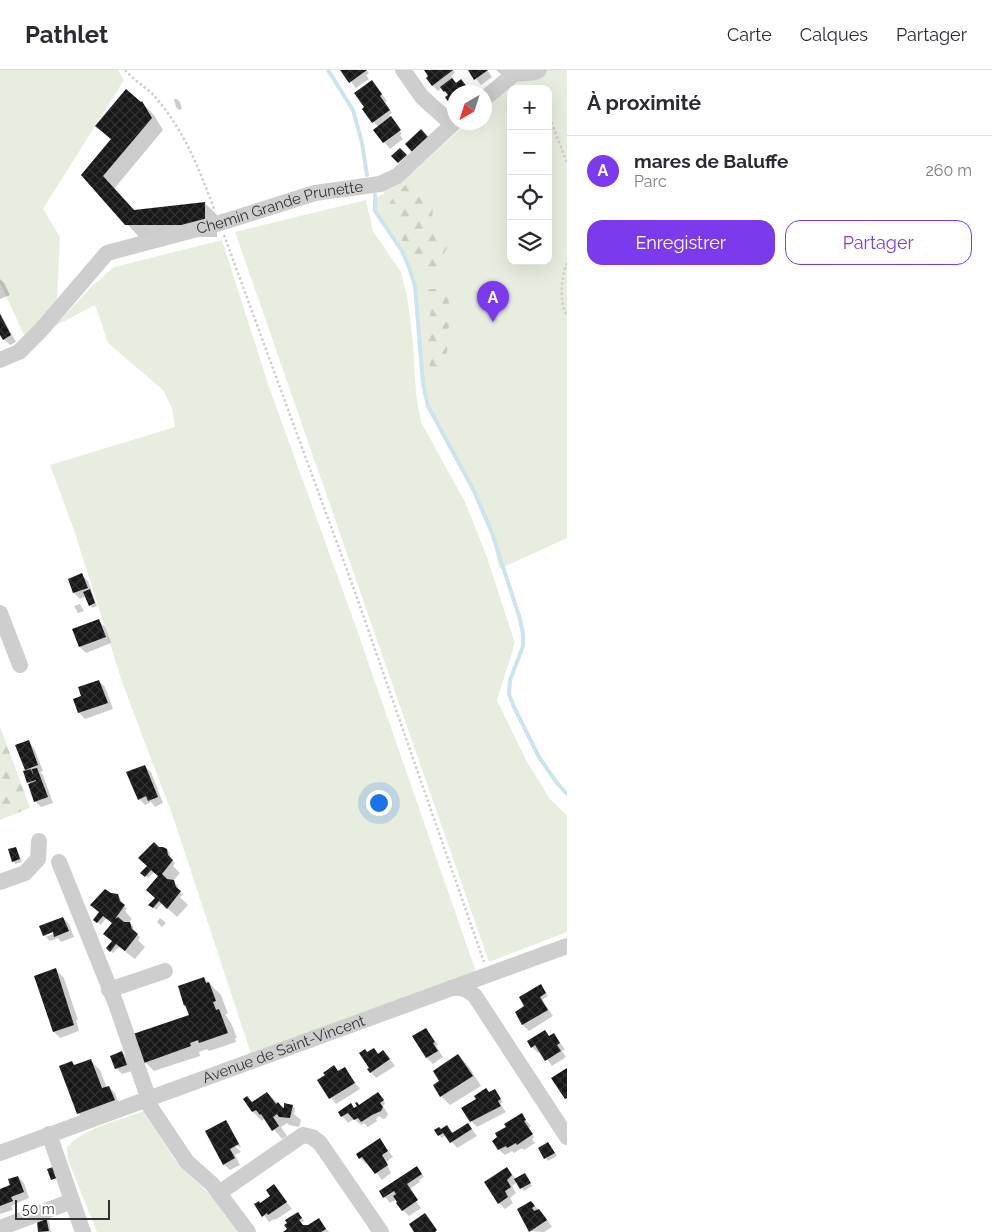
<!DOCTYPE html>
<html lang="fr">
<head>
<meta charset="utf-8">
<style>
  body { margin:0; font-family:Raleway,sans-serif; background:#f7f7f7; color:#2b2b33 }
  .controls { position:absolute; right:15px; top:15px; display:grid; overflow:hidden; border-radius:10px; box-shadow:0 5px 20px #0002 }
  .controls button { width:45px; height:45px; display:grid; place-items:center; padding:0; border:0; border-bottom:1px solid #e1e1e2; background:#fff; color:#2b2b33; font:25px sans-serif }
  .compass { position:absolute; left:447px; top:15px; width:45px; height:45px; border-radius:50%; background:#fff; box-shadow:0 5px 20px #0002; rotate:219deg }
  .scale { position:absolute; left:15px; bottom:12px; width:95px; box-sizing:border-box; padding-left:5px; border:2px solid #313131; border-top:0; font-size:14px; line-height:18px; white-space:nowrap; color:#313131; -webkit-text-stroke:4px #fff; paint-order:stroke }
  .you { position:absolute; left:378px; top:732px; width:18px; height:18px; margin:-12px; border:4px solid #fff; border-radius:50%; background:#1a73e8; box-shadow:0 0 0 8px #1a73e833 }
  .badge { display:grid; place-items:center; width:32px; height:32px; border-radius:50%; background:#7c3aed; color:#fff; font-size:16px; font-weight:700 }
  .pin { position:absolute; translate:-50% -41px; filter:drop-shadow(0 1px 2px #0008) }
  .pin::after { content:''; position:absolute; top:26px; width:18px; height:15px; background:inherit; clip-path:polygon(0 0,100% 0,50% 100%) }
  .list { margin:0; padding:0; list-style:none }
  h2 { display:flex; justify-content:space-between; align-items:center; height:65px; margin:0; padding:0 20px; font-size:21px }
  h2 small { font-size:16px; font-weight:400; color:#7c7c81 }
  .list li { display:grid; grid-template-columns:32px 1fr auto; gap:15px; align-items:center; box-sizing:border-box; height:70px; padding:0 20px; border-top:1px solid #e1e1e2 }
  .list b { display:block; font-size:19px; white-space:nowrap }
  .list p { margin:0; font-size:16px; white-space:nowrap; color:#7c7c81 }
  .list em { font-size:16px; font-style:normal; color:#7c7c81 }
  .actions { display:flex; gap:10px; padding:15px 20px }
  .actions a { flex:1; padding:11px 0; border:1px solid #7c3aed; border-radius:15px; text-align:center; font-size:18px; color:#7c3aed }
  .actions .main { background:#7c3aed; color:#fff }
  .icon { flex:none; width:28px; height:28px; fill:none; stroke:currentColor; stroke-width:2; stroke-linecap:round; stroke-linejoin:round }
  .map { position:relative; flex:none; width:567px; height:1162px; overflow:hidden }
  header { display:flex; align-items:center; gap:30px; box-sizing:border-box; height:70px; padding:0 25px; background:#fff; border-bottom:1px solid #e1e1e2 }
  header strong { font-size:24px }
  nav { display:flex; gap:28px; margin-inline-start:auto; font-size:18px }
  main { display:flex }
  aside { flex:1; background:#fff }
  .map>svg:first-child { display:block }
  .green { fill:#e8eedf; fill-rule:evenodd }
  .forest { fill:url(#forest-firs) }
  .shadow { fill:#0003; fill-rule:evenodd }
  .lines { fill:none; stroke-linecap:round; stroke-linejoin:round }
  .stream { stroke:#cbe4ed; stroke-width:4 }
  .building { fill:url(#building-cross-hatch) }
  .path { stroke:#cecece; stroke-width:2.5; stroke-dasharray:2.5 2.5; stroke-linecap:butt }
  .minor { stroke:#cecece; stroke-width:16 }
  .labels { text-anchor:middle; stroke-width:5; stroke-linejoin:round; paint-order:stroke }
  .street-label { font-size:15px; fill:#313131; stroke:#fff }
</style>
</head>
<body>
<header>
<strong>Pathlet</strong>
<nav><a>Carte</a><a>Calques</a><a>Partager</a></nav>
</header>
<main>
<div class="map">
<svg width="567" height="1162" viewBox="0 0 567 1162">
  <defs>
    <pattern id="forest-firs" width="22" height="20" patternUnits="userSpaceOnUse" patternTransform="scale(1.25)"><rect width="22" height="20" fill="#e8eedf"/><path d="M5 1l3.5 6h-7zM16 11l3.5 6h-7z" fill="#c7cdc0"/></pattern>
    <pattern id="building-cross-hatch" width="8" height="8" patternUnits="userSpaceOnUse" patternTransform="scale(1.25)"><rect width="8" height="8" fill="#181818"/><path d="M0 0l8 8M0 8l8-8" fill="none" stroke="#313131"/></pattern>
  </defs>
  <rect width="100%" height="100%" fill="#fff"/>
  <!-- green -->
  <path class="green" d="M0 0H118L124 10 43 139 60 167 57 232 26 269 0 213Z
    M524 0H567V468L499 499 492 463 474 421 428 336 423 314 415 216 409 197 402 181 375 141 376 127 384 124 382 118 413 102 467 53 484 52 485 36ZM511 19H548V191H511Z
    M366 130 373 161 401 202 408 231 413 274 416 323 421 352 465 432 487 487 515 573 497 630 526 690 550 729 567 745V862L489 892 235 162Z
    M222 170 269 317 356 557 476 902 251 984 173 747 122 612 74 460 50 395 175 357 172 338 163 320 108 273 95 235 55 256 92 216 114 197Z
    M144 1041 175 1090 212 1127 239 1162H97L68 1090 67 1077C86 1057 118 1051 144 1041Z"/>
  <!-- forest -->
  <path class="forest" d="M417 109 423 127 433 139 431 157 448 175 434 203 424 204 409 186 402 173 399 151 388 135 401 118Z
    M425 219H446L450 239 447 282 437 305 430 302 427 261 430 245Z
    M0 656 30 738 0 750Z"/>
  <!-- shadow -->
  <path class="shadow" d="M341 0H366L369 3 366 5 369 9 356 18Z
    M425 0H453L455 3 451 6 454 10H453L456 14 464 13 470 22H454V37L447 27 449 26 442 18 438 21 432 15 430 6Z
    M469 0H487L492 7 481 15Z
    M496 0H507L502 5Z
    M381 23 387 31 385 32 392 43 389 45 402 64 400 65 403 69 390 79 374 60 378 57 364 39Z
    M174 29H177L180 32 182 39 179 40 176 37Z
    M142 33 154 45 163 60 114 119 135 141 205 133 217 145V167H139L83 105 111 70 97 56Z
    M0 209 4 213 10 225 0 229Z
    M0 243 16 272 10 275 4 269 0 262Z
    M82 505 88 511 97 536 92 538 86 526 80 529 74 523Z
    M80 534 84 541 78 543 74 536Z
    M99 551 105 557 111 573 86 583 80 577Z
    M99 611 105 617 113 639 85 649 79 643 75 629 83 627Z
    M28 672 34 678 43 701 40 702 43 705 53 733 41 737 35 731 31 714 28 712V702L26 700Z
    M145 696 151 702 163 733 155 737 151 732 145 735 139 729Z
    M16 778 18 781 22 792 15 794 13 791Z
    M158 778 167 780 170 783V788L175 793 173 796 180 803 173 811 178 816V820L183 825 180 827 188 835 177 847 162 833 156 840 150 835 156 828 160 807 154 802 148 808 145 805Z
    M110 825H117L120 828 122 834 127 839 125 841 132 849 129 852 133 856 134 862 140 867 138 870 145 877 135 889 119 877 113 883 107 878 113 871V854L106 848 101 855 97 852 100 843 92 835Z
    M63 848 69 854 74 867 61 872 58 868 50 871 44 865 41 856ZM58 859 59 861 46 867V864Z
    M160 848 166 853 162 857 157 852Z
    M55 899 64 908 78 950H76L79 961 60 968 54 962Z
    M204 908 221 925 228 944H225L231 953 237 968H235L236 972 209 981 207 979 199 982 200 986 154 1001 145 992 190 945 188 938 185 935Z
    M543 918 548 926 542 930 553 946 529 961 523 955 516 942 526 936Z
    M426 959 438 975 436 976 443 987 433 994 427 988 414 967Z
    M545 962 550 967 554 965 565 979 562 981 566 987 552 996 541 981 538 983 532 977Z
    M374 979 379 984 383 981 395 996 376 1008 371 1002 367 984Z
    M122 982 128 988 132 1001 122 1004 116 998Z
    M458 985 469 997 481 1016 450 1035 441 1026V1012Z
    M91 991 100 1000 107 1018 109 1017 115 1023 120 1036 84 1049 78 1043 75 996Z
    M344 999 360 1019 336 1034 319 1011Z
    M495 1021 503 1032 500 1034 506 1042 477 1057 471 1051 489 1022Z
    M267 1023 285 1040 292 1036 295 1038 294 1044 301 1050 299 1057 289 1055 287 1053 281 1057 287 1066 282 1069 265 1048 262 1051 253 1042 244 1029 253 1033Z
    M381 1027 385 1033 383 1036 388 1044 386 1048 383 1049 379 1046 376 1049 377 1051 368 1057 364 1053 361 1055 354 1049 348 1053 339 1042 355 1039Z
    M521 1045 531 1056 528 1058 534 1067 532 1069 535 1073 524 1080 522 1078 514 1083 512 1081 505 1085 499 1080 507 1057Z
    M228 1054 241 1077 240 1078 232 1070 231 1072 241 1082 235 1085 240 1095 230 1100 224 1094Z
    M468 1054 477 1066 457 1078 446 1065 442 1068 439 1065 441 1060 447 1056 454 1064Z
    M379 1069 393 1087 386 1092 391 1103 382 1110 368 1092 366 1094 360 1088Z
    M550 1076 557 1086 548 1091 539 1078Z
    M507 1099 516 1109 527 1107 532 1116 524 1121 517 1112 512 1116 516 1123 510 1128 513 1133 505 1139 499 1133Z
    M419 1100 424 1107 419 1110 420 1112 408 1120 421 1138 409 1146 403 1140 397 1129 390 1133 380 1121Z
    M18 1107 24 1113 29 1128 15 1134 11 1136 13 1140 0 1144V1120L12 1116Z
    M274 1116 292 1139 275 1150 274 1149 269 1152 256 1134H261L272 1127Z
    M531 1132 545 1146 552 1157 544 1162 530 1161Z
    M301 1146 304 1151 300 1153 304 1156 325 1157 329 1162H286Z
    M46 1149 49 1151 51 1162H40L38 1151Z"/>
  <g class="lines">
    <!-- stream -->
    <path class="stream" d="M328 0 353 40 362 73 367 105
      M375 125V141L402 181 409 197 415 216 423 314 428 336 474 421 492 463 520 549 523 564V576L510 610 509 624 514 637 539 687 557 713 567 724"/>
  </g>
  <!-- building -->
  <path class="building" d="M340 0H367L349 13Z
    M424 0H453L432 16 426 8 428 6Z
    M468 0H488L474 10Z
    M452 8 456 13 461 9 471 22H454V36L452 37 445 27 448 25 445 21 444 22 440 17Z
    M372 10 382 24 380 26 390 40 372 53 362 39 364 37 354 23Z
    M126 19 141 32 142 31 152 48 103 106 134 140 205 132V155H125L81 105 111 69 95 56Z
    M391 46 401 60 383 73 373 60Z
    M421 59 428 67 412 82 405 74Z
    M400 78 407 85 398 93 391 86Z
    M0 244 11 265 3 270 0 265Z
    M82 503 88 518 73 523 68 509Z
    M90 519 95 533 89 536 83 522Z
    M99 549 106 567 79 577 72 559Z
    M99 610 108 633 78 643 73 629 81 626 78 617Z
    M29 670 38 695 25 700 15 675Z
    M145 695 158 727 148 731 146 726 138 730 126 702Z
    M37 698 48 727 34 732 28 714 36 711V710L27 713 23 701 31 699 33 705 32 699Z
    M154 772 159 777H163L167 779 168 785 173 790 162 804 167 809 174 810 176 817 181 821 167 839 159 831 153 838 148 835 155 828 146 820 158 806 151 800 145 807 140 803 147 796 138 788Z
    M16 777 20 789 12 792 8 779Z
    M105 819 111 823 118 824 120 831 125 835 115 849 118 847 124 852H130L132 859 138 864 125 881 116 874 110 882 106 878 112 871 103 864 112 853 103 846 97 853 93 850 99 842 90 835Z
    M63 847 69 861 54 867 53 862 43 866 39 856Z
    M56 898 74 955 53 962 34 906Z
    M204 907 206 913 209 912 216 931 213 932 216 940 219 939 228 963 199 973 198 970 190 973 191 976 144 993 133 964 189 945 185 935 184 936 178 916Z
    M541 914 546 923 540 927 548 940 522 955 515 942 524 936 519 927Z
    M426 958 435 972 433 973 438 981 426 988 412 966Z
    M545 960 549 966 554 963 560 973 557 975 561 981 545 991 535 975 531 978 527 971Z
    M374 978 378 984 383 980 390 989 370 1003 367 999 369 998 359 983 365 979 367 982Z
    M122 981 127 995 115 999 110 986Z
    M458 984 473 1006 440 1027 433 1015 439 1011 433 1001Z
    M91 989 102 1018 109 1016 115 1030 77 1044 59 996 72 991 74 995Z
    M334 995 338 1001 345 997 355 1013 329 1029 317 1010 325 1005 323 1003Z
    M567 998V1028L565 1029 551 1008Z
    M486 1018 489 1022 495 1019 501 1029 498 1031 501 1036 470 1052 461 1038 476 1029 474 1026Z
    M267 1022 276 1034 278 1032 282 1037 284 1038V1033L293 1035 290 1048 279 1047 277 1044 273 1047 279 1056 272 1061 261 1044 260 1045 256 1040 252 1042 243 1029 247 1026 252 1032Z
    M378 1022 384 1030 380 1033 383 1037 381 1041 372 1045 361 1052 358 1048 354 1050 348 1043 341 1047 338 1042 351 1033 354 1038 357 1036 355 1033 357 1032 359 1035Z
    M522 1043 526 1050 524 1051 533 1064 517 1075 516 1073 507 1078 506 1076 498 1080 492 1071 497 1067 495 1063 506 1057 504 1054Z
    M226 1050 239 1074 230 1079 235 1088 223 1095 205 1061Z
    M468 1053 472 1059 450 1073 443 1063 438 1066 434 1060 439 1057 441 1059 447 1055 452 1063Z
    M380 1068 388 1081 382 1085 388 1095 375 1104 362 1087 359 1089 356 1084Z
    M548 1072 555 1083 544 1089 538 1078Z
    M417 1096 422 1104 407 1114 418 1130 402 1141 396 1133 397 1132 393 1126 396 1124 394 1121 383 1128 379 1121Z
    M53 1097 57 1108 51 1110 47 1099Z
    M507 1097 512 1105 507 1110 511 1117 505 1121 508 1127 498 1134 484 1112Z
    M525 1103 531 1113 520 1119 514 1109Z
    M18 1106 24 1122 11 1127 13 1131 0 1136V1119L10 1115 8 1109Z
    M274 1114 287 1132 268 1145 267 1143 262 1147 254 1134 259 1131 260 1133 270 1126 266 1120Z
    M531 1131 535 1136 532 1138 534 1141 539 1139 547 1150 529 1162 517 1139Z
    M298 1142 302 1148 299 1150 303 1155H308L319 1148 326 1159 321 1162H283L287 1159 284 1155 287 1153 285 1150Z
    M425 1143 437 1160 435 1162H414L409 1154Z
    M46 1147 49 1161 38 1162 37 1151Z"/>
  <g class="lines">
    <!-- path -->
    <path class="path" d="M125 0C134 11 148 18 157 29 185 63 199 98 214 139
      M548 43 567 93
      M224 165 355 522 484 892
      M567 193C561 209 559 231 567 246"/>
    <!-- minor -->
    <g class="minor">
      <path d="M403 0 422 27 452 54"/>
      <path d="M515 4 535 2 539 0"/>
      <path d="M484 29 519 0"/>
      <path id="s1" d="M0 290 19 282 41 260 107 183 220 153 315 123 380 114 397 106 455 52"/>
      <path d="M0 543 20 595"/>
      <path d="M59 792 116 934 148 1027"/>
      <path d="M0 812 25 803 38 789 39 771"/>
      <path d="M451 918C462 917 467 919 475 926L567 1067"/>
      <path d="M109 920 165 901"/>
      <path d="M145 1029 187 1092 212 1114 248 1162"/>
      <path d="M49 1064 83 1162"/>
      <path id="s2" d="M0 1083 567 876"/>
      <path d="M219 1123 303 1065 312 1067 320 1073 381 1162"/>
      <path d="M0 1158 72 1131"/>
    </g>
  </g>
  <g class="labels">
    <!-- street labels -->
    <g class="street-label">
      <text dy="5" stroke="none"><textPath href="#s1" startOffset="332">Chemin Grande Prunette</textPath></text>
      <text dy="5" stroke="none"><textPath href="#s2" startOffset="302">Avenue de Saint-Vincent</textPath></text>
    </g>
  </g>
</svg>
<div class="controls">
<button>+</button>
<button>−</button>
<button><svg class="icon" aria-label="locate" viewBox="0 0 24 24"><circle cx="12" cy="12" r="6"/><path d="M12 2v4M12 18v4M2 12h4M18 12h4"/></svg></button>
<button><svg class="icon" aria-label="layers" viewBox="0 0 24 24"><path d="M12 4l9 5-9 5-9-5zM3 14l9 5 9-5"/></svg></button>
</div>
<svg class="compass" viewBox="-18 -18 36 36"><path d="M0-13l5 13h-10z" fill="#e53935"/><path d="M0 13l5-13h-10z" fill="#7c7c81"/></svg>
<div class="scale">50 m</div>
<div class="you"></div>
<div class="pin badge" style="left:493px;top:252px">A</div>
</div>
<aside>
<h2>À proximité<small></small></h2>
<ul class="list">
<li><span class="badge">A</span><div><b>mares de Baluffe</b><p>Parc</p></div><em>260 m</em></li>
</ul>
<div class="actions"><a class="main">Enregistrer</a><a>Partager</a></div>
</aside>
</main>
</body>
</html>
